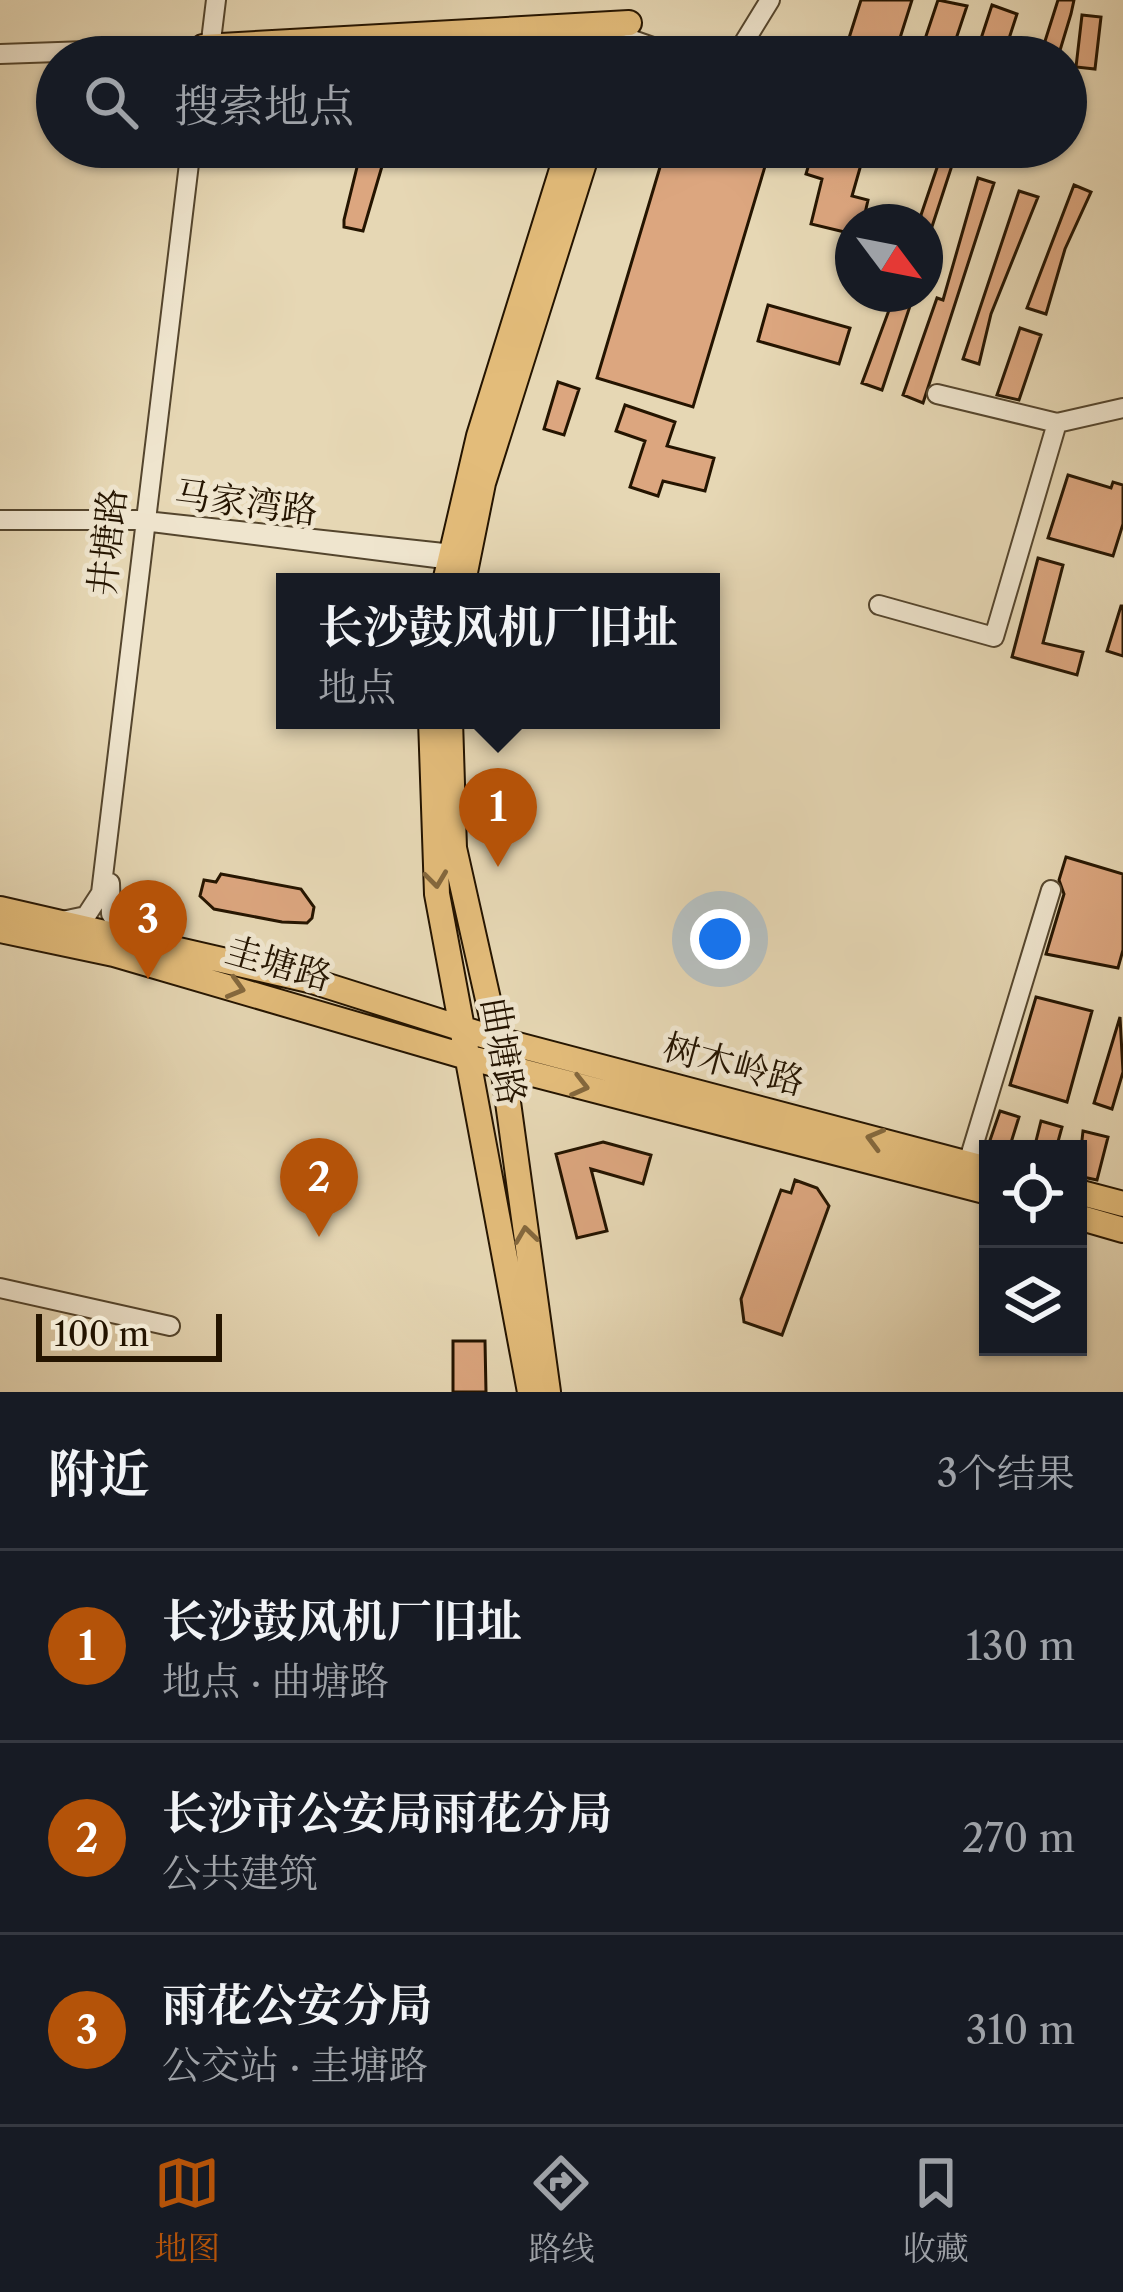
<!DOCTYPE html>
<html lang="zh">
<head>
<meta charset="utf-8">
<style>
  body { margin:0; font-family:"Libre Caslon Text","Noto Serif SC",serif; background:#20242c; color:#f1f3f6 }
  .controls { position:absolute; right:36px; bottom:36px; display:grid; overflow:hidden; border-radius:0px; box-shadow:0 3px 9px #0004 }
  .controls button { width:108px; height:108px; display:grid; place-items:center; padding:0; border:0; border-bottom:3px solid #363941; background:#171b24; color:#f1f3f6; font:60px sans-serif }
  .compass { position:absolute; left:835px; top:204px; width:108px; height:108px; border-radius:50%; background:#171b24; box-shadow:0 3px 9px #0004; rotate:122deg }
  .scale { position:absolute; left:36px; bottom:30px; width:186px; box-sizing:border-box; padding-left:12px; border:6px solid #241400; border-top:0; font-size:33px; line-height:42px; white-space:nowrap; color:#241400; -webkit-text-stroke:9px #efe5ce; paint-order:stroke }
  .you { position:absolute; left:720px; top:939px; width:42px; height:42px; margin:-30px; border:9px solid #fff; border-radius:50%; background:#1a73e8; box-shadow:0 0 0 18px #1a73e833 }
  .badge { display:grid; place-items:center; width:78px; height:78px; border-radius:50%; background:#b45309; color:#fff; font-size:39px; font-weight:700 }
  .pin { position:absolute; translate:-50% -99px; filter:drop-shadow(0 3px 6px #0008) }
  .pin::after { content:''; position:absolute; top:63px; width:42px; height:36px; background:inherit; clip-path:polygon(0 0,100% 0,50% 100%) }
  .popup { position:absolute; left:276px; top:573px; width:444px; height:156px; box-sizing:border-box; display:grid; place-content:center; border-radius:0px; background:#171b24; filter:drop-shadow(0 3px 9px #0005); font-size:39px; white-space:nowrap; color:#9ea1a6 }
  .popup b { font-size:45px; color:#f1f3f6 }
  .popup::after { content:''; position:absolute; left:50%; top:100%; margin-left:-24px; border:24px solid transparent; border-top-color:#171b24 }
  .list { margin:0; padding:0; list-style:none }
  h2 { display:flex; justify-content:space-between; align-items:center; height:156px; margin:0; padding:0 48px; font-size:51px }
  h2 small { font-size:39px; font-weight:400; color:#9ea1a6 }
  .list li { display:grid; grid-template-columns:78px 1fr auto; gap:36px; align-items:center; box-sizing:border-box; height:192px; padding:0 48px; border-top:3px solid #363941 }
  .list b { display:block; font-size:45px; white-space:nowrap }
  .list p { margin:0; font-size:39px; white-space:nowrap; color:#9ea1a6 }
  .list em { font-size:39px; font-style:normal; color:#9ea1a6 }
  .icon { flex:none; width:66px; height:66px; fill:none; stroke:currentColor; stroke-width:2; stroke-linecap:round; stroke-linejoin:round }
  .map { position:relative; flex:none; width:1123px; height:1392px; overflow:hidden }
  .search { position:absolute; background:#171b24; box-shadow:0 3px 9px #0004; left:36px; right:36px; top:36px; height:132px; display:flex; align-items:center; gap:30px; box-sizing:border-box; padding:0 42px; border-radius:66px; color:#9ea1a6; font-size:45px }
  .sheet { height:732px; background:#171b24 }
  nav { display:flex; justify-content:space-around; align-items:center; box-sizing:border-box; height:168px; border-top:3px solid #363941; background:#171b24; font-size:33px; color:#9ea1a6 }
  nav a { display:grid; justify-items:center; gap:6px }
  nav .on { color:#b45309 }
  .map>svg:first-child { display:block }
  .building { fill:#dca67f; stroke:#241400; stroke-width:3 }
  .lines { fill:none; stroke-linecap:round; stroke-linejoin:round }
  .minor-casing { stroke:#54452d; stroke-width:22 }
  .major-casing { stroke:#241400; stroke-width:28 }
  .minor { stroke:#efe5ce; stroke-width:18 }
  .major { stroke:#e3bc7a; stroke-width:24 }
  .oneway { stroke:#84683d }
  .labels { text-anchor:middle; stroke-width:10; stroke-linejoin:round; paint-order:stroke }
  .street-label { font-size:36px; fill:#241400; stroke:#efe5ce }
</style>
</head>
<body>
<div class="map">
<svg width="1123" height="1392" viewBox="0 0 1123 1392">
  <rect width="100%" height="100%" fill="#e6d7b4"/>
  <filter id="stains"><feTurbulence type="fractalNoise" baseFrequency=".00167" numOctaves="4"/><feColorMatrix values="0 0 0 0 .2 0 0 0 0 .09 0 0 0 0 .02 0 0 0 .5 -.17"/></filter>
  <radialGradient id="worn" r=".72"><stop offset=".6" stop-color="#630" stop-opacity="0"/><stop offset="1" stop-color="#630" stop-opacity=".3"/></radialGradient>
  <!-- building -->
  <path class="building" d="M861 0H912L894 57H843Z
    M938 0 967 6 950 57H919Z
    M1058 0H1074L1071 14 1058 57H1040Z
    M992 5 1017 14 1003 57H975Z
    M1082 15 1101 17 1095 69 1076 67Z
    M362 147H384L385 156 363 231 344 227V220Z
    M666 147H711L766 163 693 407 597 378Z
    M814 147H866L852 196 868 200 863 222H853V234L811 224 822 179 806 174Z
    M944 147H958L925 248 921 215Z
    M978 178 994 183 923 403 903 395 937 298 943 300Z
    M1074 185 1091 192 1065 249 1046 314 1027 308Z
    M1019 191 1038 197 991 314 979 364 963 359Z
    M895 294H914L882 390 862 383Z
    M768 305 850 328 839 364 758 341Z
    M1020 328 1041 335 1019 400 997 395Z
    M558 382 579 389 564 435 544 429Z
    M625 405 675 422 667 446 714 458 705 491 663 481 658 496 630 487 645 441 616 431Z
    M1068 475 1111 488 1113 482 1123 485V524L1113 556 1048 538Z
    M1038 558 1063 565 1043 643 1083 652 1077 675 1012 657Z
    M1121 606H1123V656L1107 651Z
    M1066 857 1123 874V950L1118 968 1046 954 1064 894 1059 880Z
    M221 874 301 889 314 907 312 918 307 923 282 922 214 909 200 896 204 880 216 882Z
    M1036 997 1092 1011 1067 1102 1010 1085Z
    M1120 1017 1123 1072 1112 1109 1094 1103Z
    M1000 1111 1019 1117 1009 1149H987Z
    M1041 1121 1062 1127 1056 1149H1034Z
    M1083 1131 1108 1137 1097 1180 1078 1176Z
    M603 1142 651 1155 643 1184 591 1169 607 1231 577 1238 556 1154Z
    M795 1180 817 1188 829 1206 782 1335 744 1322 741 1299 781 1190 791 1193Z
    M453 1341H485L486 1392H453Z"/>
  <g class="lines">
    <!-- minor casing -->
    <g class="minor-casing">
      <path id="minor" d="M624 37 681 57
        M0 54 203 47
        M209 57 216 0
        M735 57 770 0
        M937 394 1057 423 1123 408
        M0 520H136
        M460 561 136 520 462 555
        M879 605 994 637 1057 423
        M110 883 111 914 132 936
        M62 921 86 916 101 893 191 147
        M968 1163 1051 890
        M0 1288 170 1326"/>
    </g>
    <!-- major casing -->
    <g class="major-casing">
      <path id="major" d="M203 47 629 23
        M446 57 621 47
        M445 582 479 436 569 147
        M463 582 483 483 589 147
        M431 720 437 894 530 1392
        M450 720 454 848 503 1066 548 1392
        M0 909 309 980 495 1039 988 1169
        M0 930 114 954 467 1057 988 1192
        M1078 1192 1123 1204
        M1078 1217 1123 1230"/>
    </g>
    <!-- minor -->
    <use href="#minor" class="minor"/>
    <!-- major -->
    <use href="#major" class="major"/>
  </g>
  <!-- one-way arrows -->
  <defs><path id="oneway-chevron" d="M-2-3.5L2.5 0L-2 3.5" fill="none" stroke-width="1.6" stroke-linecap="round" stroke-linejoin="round" transform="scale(3)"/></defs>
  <g class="oneway">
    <use href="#oneway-chevron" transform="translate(436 879) rotate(83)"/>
    <use href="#oneway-chevron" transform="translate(236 988) rotate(16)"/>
    <use href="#oneway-chevron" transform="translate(580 1086) rotate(14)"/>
    <use href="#oneway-chevron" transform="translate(875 1139) rotate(-165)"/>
    <use href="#oneway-chevron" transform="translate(526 1235) rotate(-98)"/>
  </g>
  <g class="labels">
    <!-- street labels -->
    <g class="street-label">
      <text transform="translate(246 502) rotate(7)" y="13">马家湾路</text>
      <text transform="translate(107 542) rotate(-84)" y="13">井塘路</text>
      <text transform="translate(279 963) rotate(16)" y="13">圭塘路</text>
      <text transform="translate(504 1051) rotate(80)" y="13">曲塘路</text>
      <text transform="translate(734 1064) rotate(15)" y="13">树木岭路</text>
    </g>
  </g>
  <rect width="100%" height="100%" filter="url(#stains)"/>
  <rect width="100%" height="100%" fill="url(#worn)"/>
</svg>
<div class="controls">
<button><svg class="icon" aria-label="locate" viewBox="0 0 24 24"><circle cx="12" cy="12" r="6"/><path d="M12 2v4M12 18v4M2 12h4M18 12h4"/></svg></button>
<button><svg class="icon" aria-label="layers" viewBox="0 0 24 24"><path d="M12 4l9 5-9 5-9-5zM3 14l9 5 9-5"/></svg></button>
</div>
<svg class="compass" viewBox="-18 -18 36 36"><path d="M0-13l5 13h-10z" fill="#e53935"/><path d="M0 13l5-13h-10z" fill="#9ea1a6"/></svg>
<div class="scale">100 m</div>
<div class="you"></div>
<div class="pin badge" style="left:498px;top:867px">1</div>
<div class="popup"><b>长沙鼓风机厂旧址</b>地点</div>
<div class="pin badge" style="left:319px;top:1237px">2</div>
<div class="pin badge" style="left:148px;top:979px">3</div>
<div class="search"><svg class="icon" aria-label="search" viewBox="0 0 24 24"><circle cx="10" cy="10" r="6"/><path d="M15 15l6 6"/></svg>搜索地点</div>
</div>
<section class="sheet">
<h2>附近<small>3个结果</small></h2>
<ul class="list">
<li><span class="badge">1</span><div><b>长沙鼓风机厂旧址</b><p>地点 · 曲塘路</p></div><em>130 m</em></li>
<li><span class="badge">2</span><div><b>长沙市公安局雨花分局</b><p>公共建筑</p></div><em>270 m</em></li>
<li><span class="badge">3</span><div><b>雨花公安分局</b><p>公交站 · 圭塘路</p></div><em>310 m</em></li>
</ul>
</section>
<nav>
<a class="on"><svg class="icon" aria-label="map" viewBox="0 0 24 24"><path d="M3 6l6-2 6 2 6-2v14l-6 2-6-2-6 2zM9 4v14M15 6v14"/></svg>地图</a>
<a><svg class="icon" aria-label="directions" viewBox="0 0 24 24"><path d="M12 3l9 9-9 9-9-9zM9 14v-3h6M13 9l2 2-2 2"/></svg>路线</a>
<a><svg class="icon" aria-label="saved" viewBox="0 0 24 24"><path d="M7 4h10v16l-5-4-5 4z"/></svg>收藏</a>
</nav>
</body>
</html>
